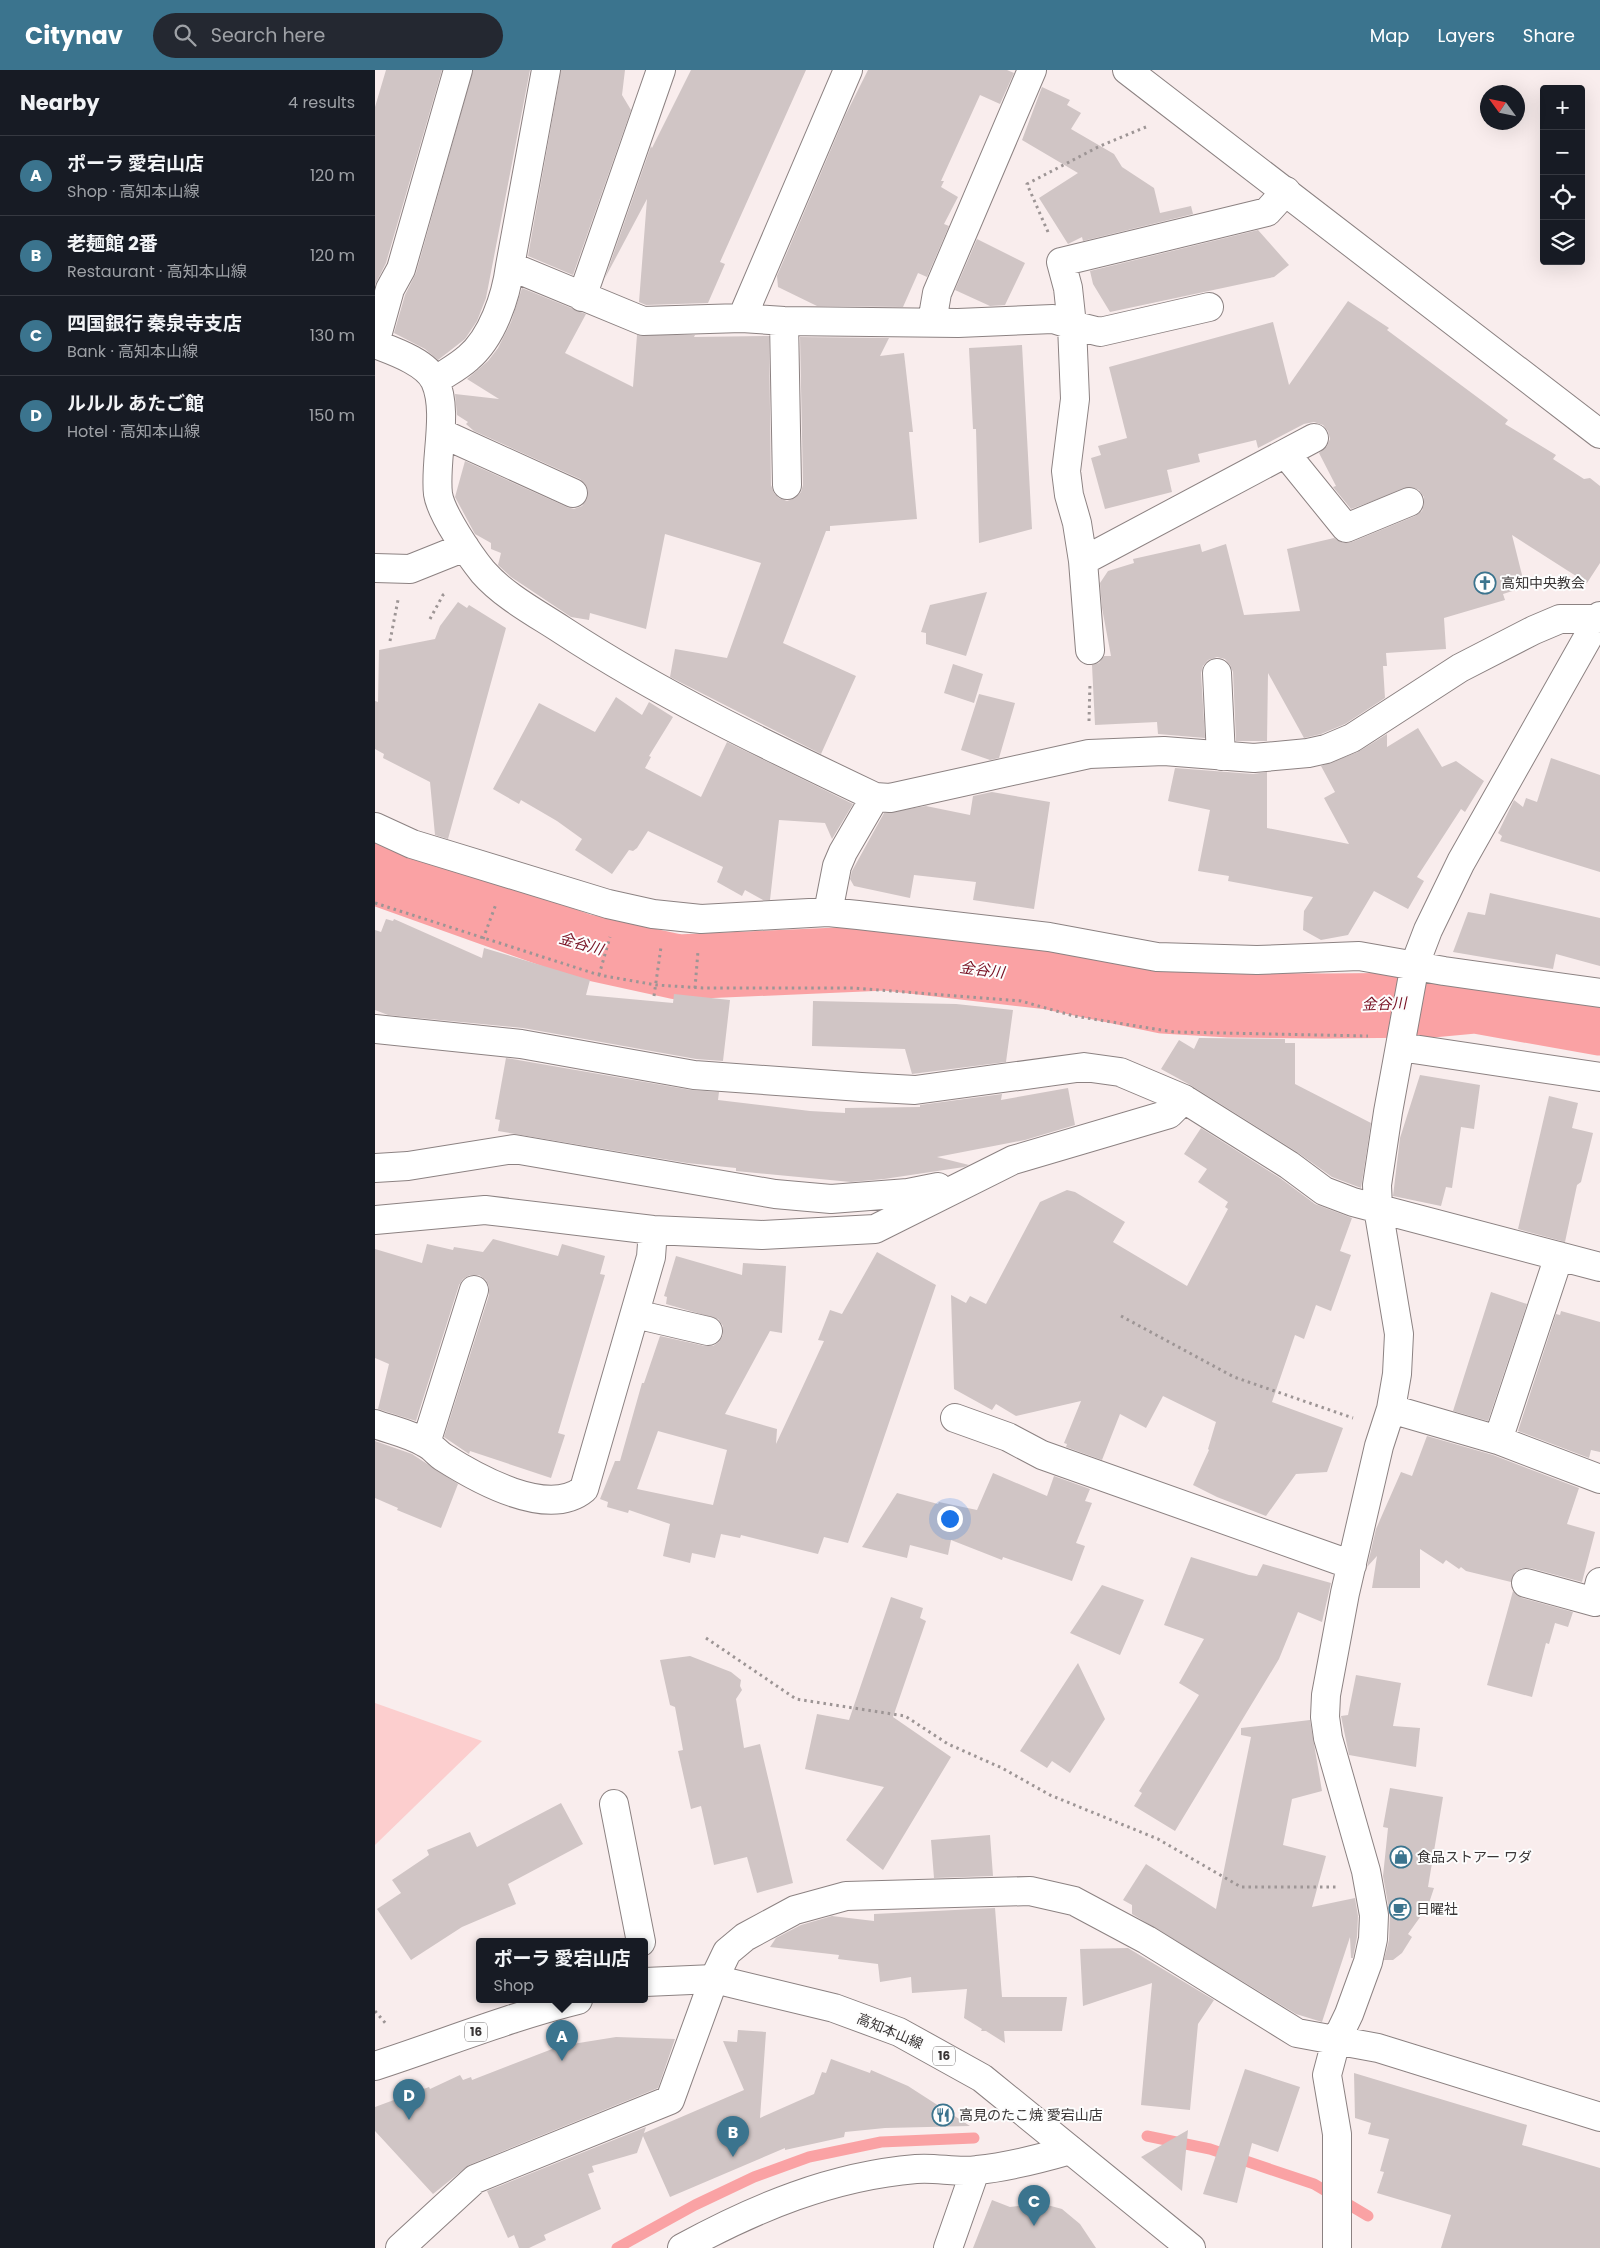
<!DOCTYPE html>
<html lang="en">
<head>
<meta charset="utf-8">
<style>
  body { margin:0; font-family:Poppins,"Noto Sans JP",sans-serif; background:#242831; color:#f1f3f6 }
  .controls { position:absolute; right:15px; top:15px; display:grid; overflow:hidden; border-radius:5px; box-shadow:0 5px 20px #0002 }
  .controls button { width:45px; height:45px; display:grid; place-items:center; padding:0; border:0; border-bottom:1px solid #363941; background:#171b24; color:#f1f3f6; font:25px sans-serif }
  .compass { position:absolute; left:1105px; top:15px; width:45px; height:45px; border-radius:50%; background:#171b24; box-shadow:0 5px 20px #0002; rotate:303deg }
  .you { position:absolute; left:574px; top:1448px; width:18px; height:18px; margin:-12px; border:4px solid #fff; border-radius:50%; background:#1a73e8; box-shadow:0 0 0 8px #1a73e833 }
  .badge { display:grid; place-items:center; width:32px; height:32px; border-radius:50%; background:#3b748e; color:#fff; font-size:16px; font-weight:700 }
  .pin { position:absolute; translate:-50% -41px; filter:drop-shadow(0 1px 2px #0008) }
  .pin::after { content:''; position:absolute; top:26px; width:18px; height:15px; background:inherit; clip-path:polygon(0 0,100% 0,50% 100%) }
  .popup { position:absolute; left:101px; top:1868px; width:172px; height:65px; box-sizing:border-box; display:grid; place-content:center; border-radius:5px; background:#171b24; filter:drop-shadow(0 1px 4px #0005); font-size:16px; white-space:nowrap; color:#9ea1a6 }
  .popup b { font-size:19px; color:#f1f3f6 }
  .popup::after { content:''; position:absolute; left:50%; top:100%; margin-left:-10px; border:10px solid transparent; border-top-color:#171b24 }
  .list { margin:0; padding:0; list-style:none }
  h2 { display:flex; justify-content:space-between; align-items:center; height:65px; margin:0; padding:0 20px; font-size:21px }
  h2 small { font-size:16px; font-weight:400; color:#9ea1a6 }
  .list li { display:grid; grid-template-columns:32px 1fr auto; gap:15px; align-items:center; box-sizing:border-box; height:80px; padding:0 20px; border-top:1px solid #363941 }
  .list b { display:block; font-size:19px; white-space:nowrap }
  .list p { margin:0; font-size:16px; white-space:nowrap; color:#9ea1a6 }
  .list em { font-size:16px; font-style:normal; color:#9ea1a6 }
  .icon { flex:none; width:28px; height:28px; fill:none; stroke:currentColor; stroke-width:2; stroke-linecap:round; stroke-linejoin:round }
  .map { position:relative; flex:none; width:1225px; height:2178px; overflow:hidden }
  header { display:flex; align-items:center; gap:30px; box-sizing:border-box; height:70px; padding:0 25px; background:#3b748e; color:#fff }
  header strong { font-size:24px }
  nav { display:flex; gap:28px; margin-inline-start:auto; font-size:18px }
  .search { width:350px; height:45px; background:#242831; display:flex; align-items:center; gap:12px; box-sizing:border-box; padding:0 18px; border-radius:28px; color:#9ea1a6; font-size:19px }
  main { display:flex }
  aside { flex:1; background:#171b24 }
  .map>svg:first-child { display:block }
  .green { fill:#fccece }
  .water { fill:#faa2a4 }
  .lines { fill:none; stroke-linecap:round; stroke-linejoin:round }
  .stream { stroke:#faa2a4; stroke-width:11 }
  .river { stroke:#faa2a4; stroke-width:65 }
  .building { fill:#d0c5c5; fill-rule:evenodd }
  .street-casing { stroke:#8c8282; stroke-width:30 }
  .secondary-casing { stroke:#8c8282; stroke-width:30 }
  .primary-casing { stroke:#8c8282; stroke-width:30 }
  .path { stroke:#9d9595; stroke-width:3; stroke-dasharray:2.5 4; stroke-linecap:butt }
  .street { stroke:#fff; stroke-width:28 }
  .secondary { stroke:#fff; stroke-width:28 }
  .primary { stroke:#fff; stroke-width:28 }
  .labels { text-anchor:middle; stroke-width:4; stroke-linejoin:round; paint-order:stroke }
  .shield { fill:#fdfdfd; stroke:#747171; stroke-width:1 }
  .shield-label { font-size:12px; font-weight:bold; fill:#393535 }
  .poi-label { font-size:14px; fill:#393535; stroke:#fdfdfd; text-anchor:start }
  .street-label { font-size:14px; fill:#393535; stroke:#fdfdfd }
  .water-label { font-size:15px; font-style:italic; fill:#771022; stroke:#fdfdfd }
</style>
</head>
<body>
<header>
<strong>Citynav</strong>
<div class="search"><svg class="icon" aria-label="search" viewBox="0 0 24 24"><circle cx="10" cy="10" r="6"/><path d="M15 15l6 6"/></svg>Search here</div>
<nav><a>Map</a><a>Layers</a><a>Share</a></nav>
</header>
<main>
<aside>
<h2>Nearby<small>4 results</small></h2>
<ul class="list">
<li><span class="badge">A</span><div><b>ポーラ 愛宕山店</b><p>Shop · 高知本山線</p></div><em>120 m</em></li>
<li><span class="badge">B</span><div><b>老麺館 2番</b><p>Restaurant · 高知本山線</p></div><em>120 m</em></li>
<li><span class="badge">C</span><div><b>四国銀行 秦泉寺支店</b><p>Bank · 高知本山線</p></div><em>130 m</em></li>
<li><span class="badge">D</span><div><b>ルルル あたご館</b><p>Hotel · 高知本山線</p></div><em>150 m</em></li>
</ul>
</aside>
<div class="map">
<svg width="1225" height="2178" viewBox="0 0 1225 2178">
  <rect width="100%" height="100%" fill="#f9eded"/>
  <!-- green -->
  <path class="green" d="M0 1633 107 1671 0 1775Z"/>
  <!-- water -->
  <path class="water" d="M1050 923 1128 928 1225 943V967L1160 945 1098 936 1059 949 1045 951Z"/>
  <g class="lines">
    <!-- stream -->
    <path class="stream" d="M772 2066 835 2079 939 2114 993 2146
      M242 2178 320 2135 379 2107 434 2087 506 2072 599 2068"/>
    <!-- river -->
    <path class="river" d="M0 802 207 876 303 897 510 888 674 907 788 931 855 935 950 936 1058 935 1101 931 1225 953"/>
  </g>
  <!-- building -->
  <path class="building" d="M11 0H67L11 193 0 215V37Z
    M98 0H155L111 228 102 251 90 269 63 290 50 279 19 263 30 225 41 203Z
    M186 0H250L247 25 256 40 198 205 153 186Z
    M316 0H431L345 192 350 194 333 233 271 235 264 232 272 129 230 208 276 76 277 78Z
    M493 0H632L639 3 625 34 605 25 566 111H569L566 117 583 127 569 154 574 156 552 207 543 203 528 237 442 236 403 217 402 206 471 44Z
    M667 17 695 30 692 35 706 43 696 59 739 84 747 97 779 118 785 143 816 136 818 144 708 171 707 167 693 174 664 128 703 103 647 70Z
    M883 160 914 195 899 207 735 242 718 214 715 201Z
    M602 169 650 193 630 235 615 236 580 220Z
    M147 218 211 244 190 283 258 317 262 265H320L319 267 394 266 396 415 399 423 404 428 412 431 420 428 426 422 428 415 425 267 514 268 505 286 529 283 538 362H534L542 449 455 456V461H451L408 573 481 606 446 684 295 607 300 579 352 588 386 493 290 464 271 559 215 543 214 550 196 547 136 507 123 495 126 483 116 479V473L100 464 80 427 90 391 192 437 199 439 207 436 212 429 213 421 210 414 205 409 99 361 91 354 93 352 82 345 80 324 124 329 92 309 113 291 123 278 136 252Z
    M973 231 1014 258 1012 260 1133 350 1130 354 1181 385 1178 389 1209 409 1215 408 1225 416V493L1212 513 1137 465 1150 517 1128 524 1130 530 1069 548 1071 579 1011 583 1012 596H1008L1010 628 970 654 946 664 929 668 893 603 892 671H861L858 602 855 595 850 589 842 587 833 590 828 596 826 603 830 668 783 664 782 652 720 655 717 595 724 593 729 586H736L727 538 725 513 733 501 759 493 758 489 825 474 827 482 851 474 869 545 925 541 912 479 959 468 968 473 977 472 1040 446 1047 441 1049 434V427L1044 420 1036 417 976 439 958 417 961 416 944 383 952 376 955 369 953 361 948 355 939 352 929 354 883 378 881 370 823 384 825 392 792 400 797 422 730 439 716 388 726 385 723 376 752 368 734 297 898 252 914 315Z
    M647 275 657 459 604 473 601 359H598L594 278Z
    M612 522 591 586 551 574V563L546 562 555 535Z
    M83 532 92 538 94 535 131 558 73 769 60 765 55 712 8 688 9 684 0 679V631L3 632 4 580 60 569 65 556Z
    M578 594 608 604 599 633 569 623Z
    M604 624 640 633 624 688 615 690 586 680Z
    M241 627 267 645 274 632 298 647 274 686 276 687 270 698 326 727 352 672 478 734 457 769 450 753 404 750 395 830H388L370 820 367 826 342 812 348 797 273 761 262 778 258 781 254 780 237 804 200 780 207 769 182 751 146 730 144 734 118 719 164 633 220 662Z
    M1043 658 1067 697 1081 691 1109 711 1090 742 1086 739 1042 807 1049 811 1033 839 999 821 973 865 946 870 928 860 929 841 938 827 853 811 854 806 823 801 835 740 793 731 800 698 878 704 892 702V758L974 774 949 728 960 722 946 696 983 682 1012 664V677Z
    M1176 688 1225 705V802L1125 771 1127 766 1123 763 1139 730 1148 737 1151 728 1162 732Z
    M617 722 675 732 659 839 598 830 601 812 539 805 535 828 479 816 475 809 477 801 509 743 551 736 595 745 598 726Z
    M1115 823 1225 848V896L1181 884 1178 899 1078 882 1093 842 1110 845Z
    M11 849 18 851 19 849 107 888 109 878 215 910 211 925 298 933 299 924 355 930 348 991 321 989 148 958 13 945 0 940V860L6 862Z
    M438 931 581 934 638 940 631 992 537 1004 530 979 437 976Z
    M824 968 910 969V973H920V1014L996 1053 986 1118 957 1107 922 1082 817 1016 786 999 804 970 819 979Z
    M131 988 316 1020 344 1022 343 1030 435 1041 470 1043V1038L545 1037V1035L627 1024 626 1030 693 1018 700 1055 650 1070 562 1087 594 1095 589 1097 509 1109 476 1112 361 1101V1098L312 1093 123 1061 125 1050 120 1049Z
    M1045 1005 1105 1015 1099 1059 1086 1057 1077 1118 1071 1117 1066 1136 1018 1126 1025 1068Z
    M1174 1026 1203 1033 1197 1058 1218 1063 1206 1112 1202 1115 1190 1172 1143 1159Z
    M826 1058 905 1108 940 1134 977 1148 965 1181 976 1185 956 1241 941 1235 929 1269 920 1265 897 1332 968 1358 952 1402 921 1404 891 1446 842 1427 818 1415 834 1380 833 1379 841 1352 788 1326 771 1358 745 1344 727 1390 691 1377 692 1374 689 1373 706 1331 641 1346 621 1334 617 1340 579 1319 576 1225 591 1233 595 1226 611 1234 665 1132 692 1120 700 1122 750 1152 738 1172 812 1216 853 1139 850 1137 853 1132 823 1112 832 1099 809 1084Z
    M118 1169 183 1186 187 1174 230 1186 225 1204 230 1205 183 1363 190 1365 176 1408 95 1381 94 1384 69 1367 114 1225V1216L111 1210 104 1205H95L88 1209 84 1215 41 1351 3 1339 14 1294 0 1288V1179L47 1193 52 1174 78 1180 79 1177 108 1182Z
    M502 1182 561 1215 473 1473 449 1467 443 1484 366 1465 365 1468 346 1464 340 1488 317 1483 315 1493 288 1486 295 1454 254 1440 253 1443 232 1437 233 1432 225 1429 240 1391H245L267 1313H269L285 1266 330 1276H338L344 1272 348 1265V1256L343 1249 291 1234 292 1227 289 1226 301 1186 367 1205 368 1193 411 1196 407 1263 395 1261 350 1344 402 1359 401 1374 449 1271 443 1270 455 1240 467 1244ZM283 1361 352 1380 338 1435 262 1419Z
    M1116 1222 1152 1234 1113 1351 1078 1341Z
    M1186 1241 1225 1252V1382L1216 1380 1214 1388 1143 1361 1181 1244 1185 1245Z
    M1052 1366 1118 1385 1204 1418 1192 1454 1220 1462 1207 1512 1155 1498H1147L1140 1502 1136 1512 1091 1501 1086 1497 1084 1499 1071 1490 1068 1494 1045 1479V1518H997L1002 1486 992 1497 1001 1459 1026 1402 1037 1406Z
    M0 1371 37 1384 83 1414 66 1458 22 1440 23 1438 0 1428Z
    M618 1403 672 1426 679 1406 715 1419 710 1431 717 1433 701 1473 710 1476 697 1511 628 1487 627 1490 576 1470 573 1485 535 1475 532 1488 487 1477 522 1423 563 1434 564 1432 602 1440Z
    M816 1487 874 1505 882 1506 888 1494 956 1513 947 1552 923 1542 904 1589 800 1761 759 1736 767 1723 764 1721 824 1625 804 1613 829 1569 789 1555Z
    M727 1515 769 1530 745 1585 695 1563Z
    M1138 1521 1147 1528 1198 1542 1193 1557 1180 1553 1174 1574 1171 1573 1157 1627 1112 1615Z
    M516 1527 548 1538 545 1548 551 1551 518 1647 576 1687 508 1800 471 1770 509 1717 430 1699 442 1644 474 1650Z
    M315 1586 356 1602 366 1610 365 1616 367 1620 361 1629 369 1678 385 1674 418 1813 382 1823 372 1787 339 1795 326 1736 316 1739 303 1681 308 1680 300 1637 295 1635 285 1590Z
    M703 1593 730 1649 695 1703 677 1691 672 1698 645 1681Z
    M981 1605 1026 1613 1018 1656 1045 1658 1041 1697 974 1685 966 1646 973 1645Z
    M935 1650 947 1721 917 1729 908 1775 951 1786 937 1837 980 1828 983 1846 982 1867 978 1888H976L975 1867 947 1952 921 1944 757 1844V1835L748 1830 771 1794 841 1839 876 1667 866 1665V1658Z
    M1015 1718 1068 1727 1053 1817 1059 1818 1053 1836 1033 1864 1037 1867 1027 1883 1018 1890H1009L1014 1870 1015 1845 1008 1806 1013 1758 1008 1757Z
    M186 1733 208 1774 133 1814 141 1834 87 1857 36 1890 2 1839 26 1823 17 1810 54 1785 52 1780 95 1762 102 1777Z
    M615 1765 618 1806 559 1808 556 1770Z
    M620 1838 627 1927H692L687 1961H629L630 1973 611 1961H606L607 1959 589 1948 592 1919 537 1923 536 1907 505 1912 503 1894 463 1889 464 1885 395 1877 401 1868 426 1855 457 1846 499 1851V1844Z
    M753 1878 839 1930 823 1954 815 2040 766 2035 777 1913 708 1936 705 1879Z
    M363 1960 391 1962 385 2048 439 2024 447 2002 451 2003 456 1989 495 2003 496 2000 533 2016 595 2056 510 2058 470 2062 469 2067 410 2080V2078L295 2127 268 2066 262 2083 217 2096 219 2102 213 2104 226 2139 169 2165 171 2170 154 2178H144L139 2165 133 2168 112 2121 271 2057 269 2063 369 2020 348 1971 362 1972Z
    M241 1967 300 1969 283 2018 94 2095 58 2124 0 2061V2037L54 2017 55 2019 85 2005 88 2010 96 2007 97 2010 185 1976Z
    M870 1999 925 2017 903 2082 877 2073 862 2133 828 2124Z
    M979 2003 1152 2055 1147 2075 1225 2098V2178H1066L1076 2145 1002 2123 1009 2102 1005 2101 1014 2069 993 2064 996 2053 980 2048Z
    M813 2060 807 2121 766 2087Z
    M617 2130 635 2137 665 2133 687 2139 705 2154 721 2178H598Z"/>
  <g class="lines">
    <!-- street casing -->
    <g class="street-casing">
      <path id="street" d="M135 196 171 0
        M207 227 286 0
        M834 237 725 262 697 255 700 329 691 401 694 425 702 453 708 491 939 368
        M367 248 473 0
        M409 251 412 415
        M557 252 562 223 657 0
        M0 273 15 219 26 199 83 0
        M0 274C18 281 51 292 60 311 74 342 59 391 63 424 66 444 95 486 108 502 129 526 161 543 187 560 286 625 393 676 500 727L468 782 462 796 453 842
        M60 311C71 303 83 297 93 288 117 268 131 227 135 196L268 251 367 248 409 251 583 253 678 249 697 255 693 218 686 192 892 142 911 121
        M66 363 198 423
        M911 384 971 458 1034 432
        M708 491 715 580
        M0 498 35 499 90 477
        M842 603 846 686
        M500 727 515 728 714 684 789 681 879 688 933 683 951 679 977 668 1085 598 1159 560 1185 549H1223
        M0 757 37 774 233 834 278 844 326 849 453 842 483 845 674 867 782 887 882 890 984 886 1069 901 1225 923
        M0 959 146 974 319 1005 486 1017 540 1020 709 997 745 1002 809 1029 914 1095 949 1121 978 1132 1225 1197
        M1025 977 1225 1007
        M0 1098 33 1096 139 1079 400 1124 456 1129 533 1123 563 1117
        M0 1150 110 1140 278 1160 387 1165 500 1159 638 1090 794 1044 809 1029
        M260 1244 333 1261
        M1016 1339 1123 1370 1225 1409
        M580 1348 633 1367 667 1385 977 1495
        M0 1354C16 1360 36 1364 50 1373 57 1376 62 1383 68 1387 101 1408 173 1449 209 1419L276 1187 278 1160
        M1123 1370 1184 1186
        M51 1373 99 1220
        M1151 1513 1220 1532 1225 1512
        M239 1734 266 1872
        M25 2178 100 2109 295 2030 339 1909 352 1882 370 1867 420 1840 471 1826 655 1821 699 1831 772 1870 922 1963 1003 1978 1225 2047
        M307 2178C380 2138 457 2106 541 2099 561 2097 582 2103 602 2100 633 2097 664 2089 695 2080
        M573 2178 600 2101
        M962 2178V2064L952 2005 961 1971 974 1944 993 1892 998 1869 999 1845 991 1801 953 1668 950 1647 951 1625 970 1523 1004 1376 1016 1339 1022 1304 1024 1264 1003 1138 1002 1115 1013 1042 1040 894 1053 860 1086 792 1225 546"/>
    </g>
    <!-- secondary casing -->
    <g class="secondary-casing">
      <path id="secondary" d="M752 0 1225 364"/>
    </g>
    <!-- primary casing -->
    <g class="primary-casing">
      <path id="primary" d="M270 1912 339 1909 459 1938 524 1962 607 2008 816 2178
        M0 1996C68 1974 134 1947 203 1930"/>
    </g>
    <!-- path -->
    <path class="path" d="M673 162 652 114 723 77 771 57
      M55 549 68 525 72 522
      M15 571 23 530
      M714 651 715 612
      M0 833 224 905 281 915 328 918H478L646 931 699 946 799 962 993 966
      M108 869 121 834
      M224 905 235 867
      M320 918 323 881
      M279 926 286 877
      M746 1246 859 1307 978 1348
      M331 1568 421 1629 530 1646 573 1674 627 1698 675 1725 783 1769 866 1817H961
      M0 1941 12 1955"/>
    <!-- street -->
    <use href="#street" class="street"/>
    <!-- secondary -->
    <use href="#secondary" class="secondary"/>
    <!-- primary -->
    <use href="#primary" class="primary"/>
  </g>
  <!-- icons -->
  <defs>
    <g id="church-ring" transform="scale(1.125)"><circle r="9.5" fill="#fdfdfd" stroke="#3b748e" stroke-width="1.5"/><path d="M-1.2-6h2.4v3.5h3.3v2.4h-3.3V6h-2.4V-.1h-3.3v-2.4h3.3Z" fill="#3b748e"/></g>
    <g id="shop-ring" transform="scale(1.125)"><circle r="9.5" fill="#fdfdfd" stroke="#3b748e" stroke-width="1.5"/><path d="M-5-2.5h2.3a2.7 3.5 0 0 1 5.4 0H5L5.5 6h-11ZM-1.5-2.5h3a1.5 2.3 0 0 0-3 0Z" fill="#3b748e"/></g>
    <g id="cafe-ring" transform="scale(1.125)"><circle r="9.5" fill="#fdfdfd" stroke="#3b748e" stroke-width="1.5"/><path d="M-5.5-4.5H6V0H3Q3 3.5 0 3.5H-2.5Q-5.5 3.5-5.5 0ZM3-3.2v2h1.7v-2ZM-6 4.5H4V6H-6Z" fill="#3b748e"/></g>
    <g id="restaurant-ring" transform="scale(1.125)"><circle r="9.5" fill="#fdfdfd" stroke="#3b748e" stroke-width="1.5"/><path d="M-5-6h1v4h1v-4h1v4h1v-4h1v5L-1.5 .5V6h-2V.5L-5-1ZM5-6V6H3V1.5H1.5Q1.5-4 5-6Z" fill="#3b748e"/></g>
  </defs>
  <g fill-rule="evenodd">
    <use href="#church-ring" x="1110" y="513"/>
    <use href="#shop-ring" x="1026" y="1787"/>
    <use href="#cafe-ring" x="1025" y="1839"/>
    <use href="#restaurant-ring" x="568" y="2045"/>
  </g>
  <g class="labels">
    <!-- shield labels -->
    <g class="shield">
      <rect x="90" y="1952.5" width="22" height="19" rx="4"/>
      <rect x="558" y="1976.5" width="22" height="19" rx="4"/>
    </g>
    <g class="shield-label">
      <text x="101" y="1966">16</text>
      <text x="569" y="1990">16</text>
    </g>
    <!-- poi labels -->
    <g class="poi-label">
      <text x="1126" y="518">高知中央教会</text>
      <text x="1042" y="1792">食品ストアー ワダ</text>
      <text x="1041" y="1844">日曜社</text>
      <text x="584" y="2050">高見のたこ焼 愛宕山店</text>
    </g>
    <!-- street labels -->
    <g class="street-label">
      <text transform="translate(515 1961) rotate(23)" y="5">高知本山線</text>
    </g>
    <!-- water labels -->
    <g class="water-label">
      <text transform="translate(206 874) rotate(16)" y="5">金谷川</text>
      <text transform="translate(607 900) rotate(7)" y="5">金谷川</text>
      <text transform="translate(1009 934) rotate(-2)" y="5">金谷川</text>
    </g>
  </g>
</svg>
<div class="controls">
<button>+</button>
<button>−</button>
<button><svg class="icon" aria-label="locate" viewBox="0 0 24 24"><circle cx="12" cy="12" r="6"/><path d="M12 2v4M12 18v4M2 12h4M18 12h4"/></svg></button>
<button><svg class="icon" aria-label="layers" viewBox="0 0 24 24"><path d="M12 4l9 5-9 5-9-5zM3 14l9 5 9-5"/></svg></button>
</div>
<svg class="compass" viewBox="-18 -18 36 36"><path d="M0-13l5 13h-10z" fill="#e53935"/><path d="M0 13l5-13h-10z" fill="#9ea1a6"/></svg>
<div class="you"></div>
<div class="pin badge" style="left:187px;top:1991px">A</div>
<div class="popup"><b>ポーラ 愛宕山店</b>Shop</div>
<div class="pin badge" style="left:358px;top:2087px">B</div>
<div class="pin badge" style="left:659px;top:2156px">C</div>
<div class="pin badge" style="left:34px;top:2050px">D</div>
</div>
</main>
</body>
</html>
